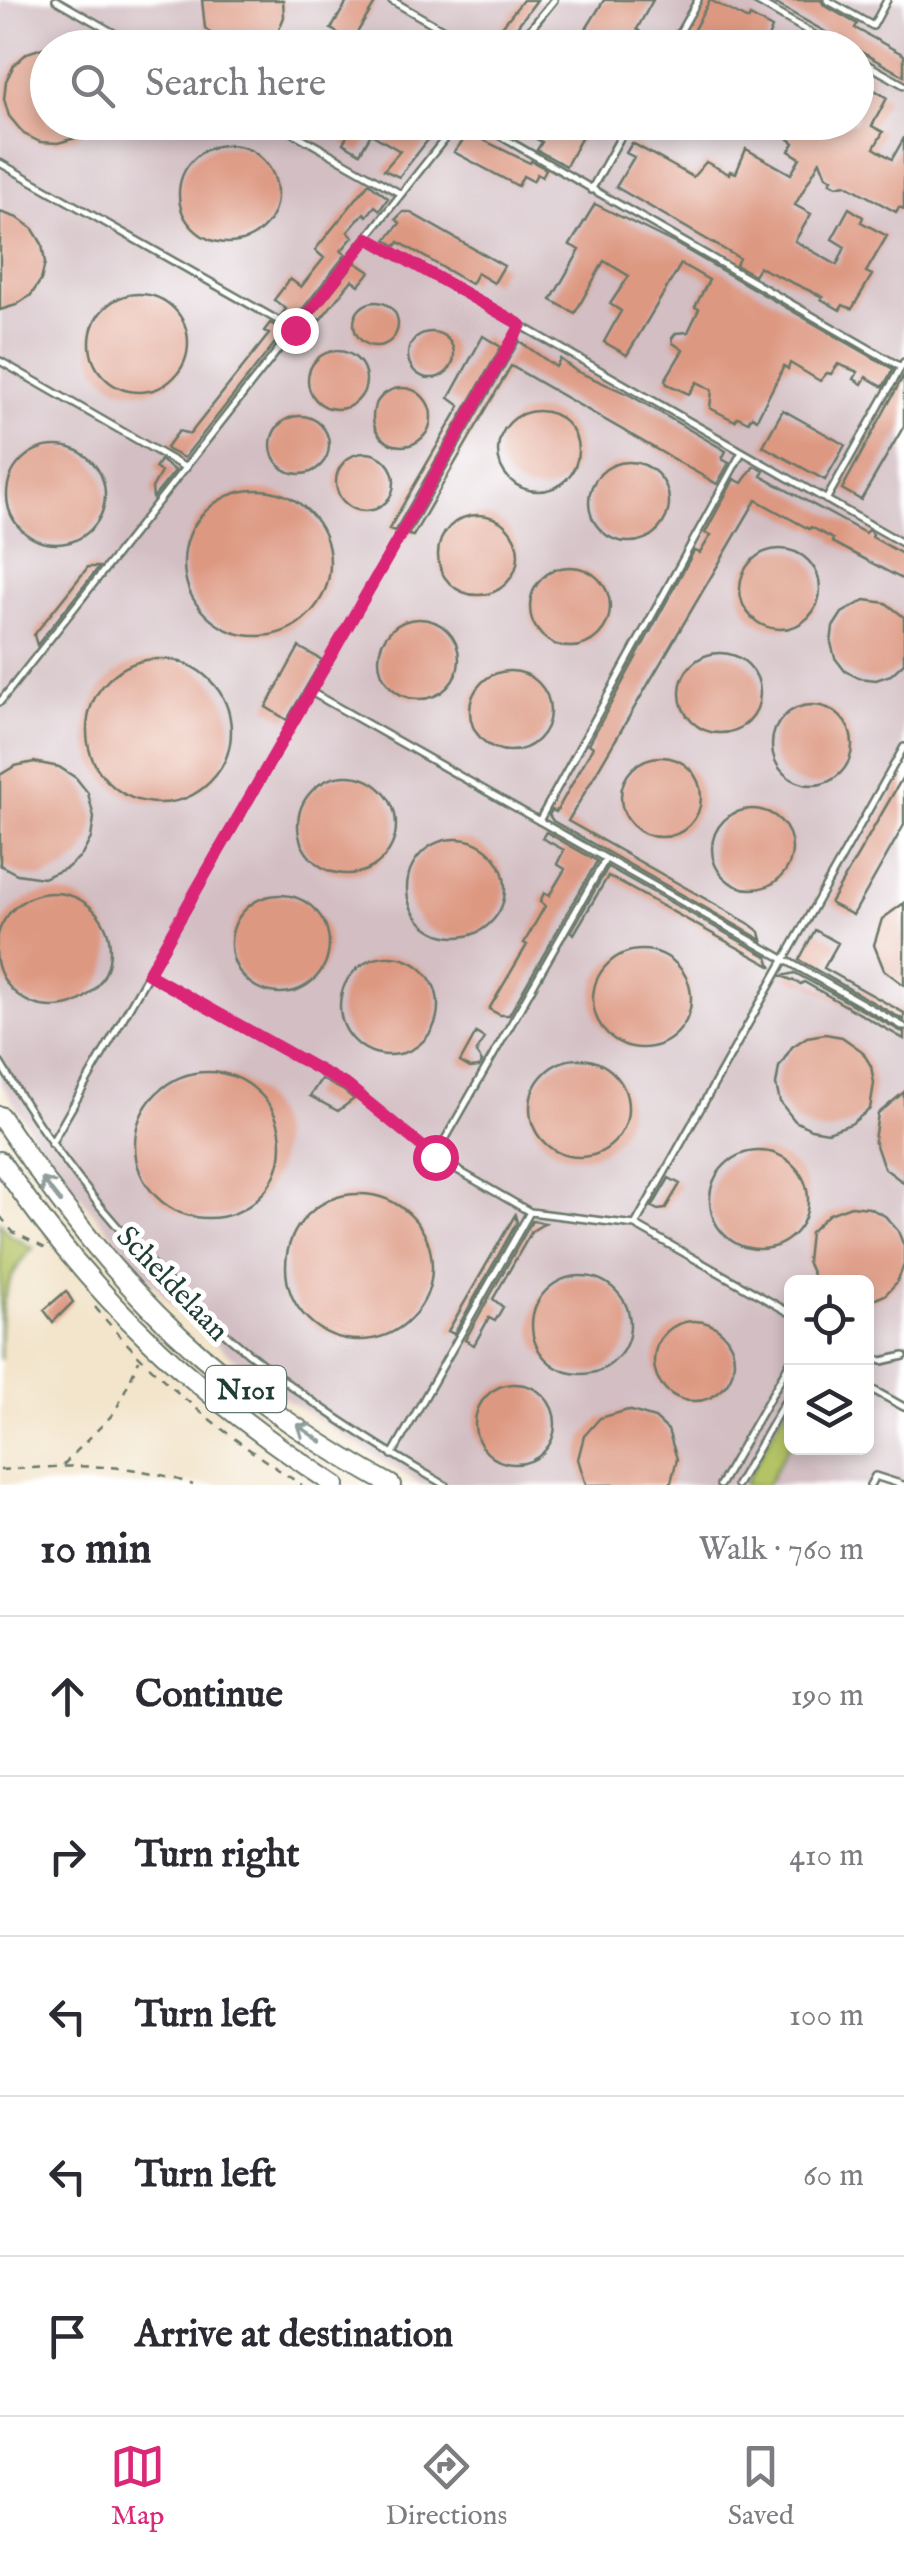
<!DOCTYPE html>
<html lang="en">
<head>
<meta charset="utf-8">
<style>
  body { margin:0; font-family:"IM FELL English",serif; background:#f2f2f3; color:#2b2b33 }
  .controls { position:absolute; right:30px; bottom:30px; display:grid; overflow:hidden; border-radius:15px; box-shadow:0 5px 15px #0003 }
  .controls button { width:90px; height:90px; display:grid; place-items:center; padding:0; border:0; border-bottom:2px solid #e1e1e2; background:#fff; color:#2b2b33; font:50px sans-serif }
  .stop { position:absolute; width:30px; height:30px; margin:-22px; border:8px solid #db2777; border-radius:50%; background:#fff }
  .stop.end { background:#db2777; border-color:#fff; box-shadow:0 2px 10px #0008 }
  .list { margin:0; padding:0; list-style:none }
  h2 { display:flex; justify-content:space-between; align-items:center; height:130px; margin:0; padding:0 40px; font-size:42px }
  h2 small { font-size:32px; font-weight:400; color:#7c7c81 }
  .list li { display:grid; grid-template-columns:65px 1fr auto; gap:30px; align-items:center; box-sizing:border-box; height:160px; padding:0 40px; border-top:2px solid #e1e1e2 }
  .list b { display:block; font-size:38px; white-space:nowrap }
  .list em { font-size:32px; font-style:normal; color:#7c7c81 }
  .icon { flex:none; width:55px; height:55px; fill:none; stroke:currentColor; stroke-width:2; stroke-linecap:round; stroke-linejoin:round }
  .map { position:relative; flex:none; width:904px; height:1485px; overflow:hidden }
  .search { position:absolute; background:#fff; box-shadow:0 5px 15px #0003; left:30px; right:30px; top:30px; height:110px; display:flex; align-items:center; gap:25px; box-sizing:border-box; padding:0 35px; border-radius:55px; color:#7c7c81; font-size:38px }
  .sheet { height:930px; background:#fff }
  nav { display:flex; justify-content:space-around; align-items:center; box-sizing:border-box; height:140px; border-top:2px solid #e1e1e2; background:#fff; font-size:28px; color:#7c7c81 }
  nav a { display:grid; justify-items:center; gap:5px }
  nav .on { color:#db2777 }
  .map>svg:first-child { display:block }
  .industrial { fill:#d2bec3; fill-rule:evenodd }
  .green { fill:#b4c365; stroke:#6a804c; stroke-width:2.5 }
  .building { fill:#dd9881 }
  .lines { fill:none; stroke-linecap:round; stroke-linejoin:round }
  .service-casing { stroke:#697869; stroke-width:10 }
  .primary-casing { stroke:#697869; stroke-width:22 }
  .path { stroke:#697869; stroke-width:2.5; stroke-dasharray:8 8; stroke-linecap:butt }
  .service { stroke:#fff; stroke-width:5 }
  .primary { stroke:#fff; stroke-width:18 }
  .oneway { stroke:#8f9e9a }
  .route { stroke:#db2777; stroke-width:12 }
  .labels { text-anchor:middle; stroke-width:10; stroke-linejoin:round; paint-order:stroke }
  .shield { fill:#fff; stroke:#627771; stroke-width:2.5 }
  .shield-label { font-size:28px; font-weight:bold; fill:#1f3d34 }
  .street-label { font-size:30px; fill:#1f3d34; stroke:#fff }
</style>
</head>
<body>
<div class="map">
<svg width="904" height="1485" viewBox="0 0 904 1485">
  <rect width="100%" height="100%" fill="#fff"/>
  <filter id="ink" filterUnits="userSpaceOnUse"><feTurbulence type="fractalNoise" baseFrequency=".01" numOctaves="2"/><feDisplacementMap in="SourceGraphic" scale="20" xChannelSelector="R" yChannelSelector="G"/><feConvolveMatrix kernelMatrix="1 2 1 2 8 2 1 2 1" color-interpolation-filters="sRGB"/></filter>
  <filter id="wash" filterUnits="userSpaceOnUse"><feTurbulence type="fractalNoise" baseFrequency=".0048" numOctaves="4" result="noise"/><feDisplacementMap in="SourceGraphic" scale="40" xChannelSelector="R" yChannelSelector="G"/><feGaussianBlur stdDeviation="2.25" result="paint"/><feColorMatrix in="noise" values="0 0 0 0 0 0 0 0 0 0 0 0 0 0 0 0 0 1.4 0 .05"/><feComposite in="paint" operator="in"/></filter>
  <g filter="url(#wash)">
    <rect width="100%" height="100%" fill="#f3e5cc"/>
    <!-- industrial -->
    <path class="industrial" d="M0 0H904V1485H422L268 1388 173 1306 47 1157 0 1081ZM48 48H856V122H48ZM792 1282H866V1448H792Z"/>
    <!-- green -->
    <path class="green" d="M0 1222 10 1235 33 1248C0 1280 0 1315 0 1360Z
      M791 1399V1441L767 1485H744Z"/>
    <g id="blocks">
      <!-- building -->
      <path class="building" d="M202 0H283L284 17 278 32 261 47 225 48 205 28Z
        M348 0H377L352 41 331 29Z
        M523 0H537L512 33 516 37 500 48H485Z
        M604 0H653L637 29 643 35V48H590L598 35 586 29Z
        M710 0 748 20 750 16 772 28 764 48H684Z
        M769 0H821L824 5 857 24 855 28 904 55V76Z
        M48 46V122H94L75 138 58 143 40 142 24 134 9 116 4 99 6 81 14 65 27 53Z
        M856 65 871 73 868 78 874 81 870 87 887 98 872 126 883 132 874 148 892 159 904 138V209L899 207 896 212 845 184 837 186 830 182 832 179 826 176 820 161 795 205 811 214 795 241 837 265 845 247 832 239 849 208 863 217 861 222 887 236 866 272 872 275 852 309 843 305 840 310 821 299 823 297 759 267 754 275 736 265 739 258 616 187 634 157 626 153 632 143 693 177 706 162 729 174 730 171 736 173 746 149 791 174 800 158 789 151 794 143 769 122H856Z
        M355 122H442L399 177 384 170 400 151 371 134 360 153 343 143Z
        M523 122H590L566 166 537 150 542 142 519 130Z
        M469 133 530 163 531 161 546 169 542 177 537 174 533 181 523 176 518 186 454 152Z
        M179 194a49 49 0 1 1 98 0a49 49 0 1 1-98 0Z
        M369 183 388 198 380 210 375 206 367 216 364 213 348 232 353 237 341 251 346 254 293 321 281 315 286 309 274 300 290 279 301 287 324 258 315 250Z
        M595 204 676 244 893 369 883 387 866 377 862 384 854 379 858 372 838 364 831 374 827 373 820 381 790 363 788 369 784 366 757 419 752 416 748 422 738 417 735 421 710 408 712 390 697 382 689 394 667 384 665 380 683 350 673 343 672 338 676 333 688 332 699 309 695 307 709 280 681 264 627 355 604 342 621 311 610 304 629 276 604 261 575 313 551 300 580 250 570 245Z
        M0 212 18 218 33 229 42 244 45 263 41 280 31 295 16 305 0 310Z
        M403 212H409L504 266 494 283 477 273 471 284 399 242 396 246 386 240 400 223 396 219Z
        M355 262 370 272 359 285 352 280 320 320 312 316Z
        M90 343a49 49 0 1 1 98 0a49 49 0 1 1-98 0Z
        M354 324a22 22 0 1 1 44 0a22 22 0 1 1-44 0Z
        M270 323 281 329 282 334 184 458 168 450 166 448 179 431 190 434 269 334 264 331Z
        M408 355a23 23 0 1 1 46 0a23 23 0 1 1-46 0Z
        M483 336 501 347 395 531 389 529 460 406 449 398Z
        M519 341 556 367 560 359 576 371 628 394 726 451 722 459 729 463 717 484 511 366 413 536 408 535Z
        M308 380a29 29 0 1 1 58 0a29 29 0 1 1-58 0Z
        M904 375V426L861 500 842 489Z
        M373 417a29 29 0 1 1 58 0a29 29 0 1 1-58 0Z
        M783 410 845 445 825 480 763 446Z
        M498 451a40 40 0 1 1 80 0a40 40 0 1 1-80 0Z
        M271 445a29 29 0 1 1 58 0a29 29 0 1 1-58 0Z
        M7 495a49 49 0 1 1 98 0a49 49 0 1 1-98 0Z
        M336 482a29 29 0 1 1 58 0a29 29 0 1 1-58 0Z
        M160 460 175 471 153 498 152 488 161 472 155 468Z
        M589 502a40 40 0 1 1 80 0a40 40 0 1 1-80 0Z
        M754 466 764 471 761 476 865 533 868 530 873 534 872 537 904 555V580L832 542 833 539 811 527 809 529 756 500 568 821 748 923 760 932 762 940 553 821 549 815 552 810 556 812 593 747 589 744 694 551 700 553 711 535 705 533 734 479 742 483Z
        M184 563a73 73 0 1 1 146 0a73 73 0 1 1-146 0Z
        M438 555a40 40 0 1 1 80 0a40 40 0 1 1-80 0Z
        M740 589a40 40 0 1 1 80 0a40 40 0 1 1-80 0Z
        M530 607a40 40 0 1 1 80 0a40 40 0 1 1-80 0Z
        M88 567H99L37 645 34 635Z
        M865 600 886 603 904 617V663L891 675 876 680 859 678 845 671 835 658 831 643 833 627 842 613Z
        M379 659a40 40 0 1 1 80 0a40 40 0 1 1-80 0Z
        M299 647 322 660 287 720 266 707Z
        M680 693a40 40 0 1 1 80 0a40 40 0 1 1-80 0Z
        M87 731a72 72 0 1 1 144 0a72 72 0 1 1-144 0Z
        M470 711a40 40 0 1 1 80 0a40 40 0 1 1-80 0Z
        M772 745a40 40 0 1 1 80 0a40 40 0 1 1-80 0Z
        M621 797a40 40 0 1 1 80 0a40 40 0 1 1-80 0Z
        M34 762 59 767 76 778 88 793 94 818 91 838 82 855 67 868 43 878 17 874 0 865V775L15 766Z
        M904 775V825L853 915 830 903Z
        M298 825a49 49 0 1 1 98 0a49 49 0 1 1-98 0Z
        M712 849a40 40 0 1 1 80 0a40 40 0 1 1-80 0Z
        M546 832 597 861 509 1015H500L489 1009 527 945 524 943 545 906 540 902 544 893 549 896 565 869 557 864 564 850 542 838Z
        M407 888a49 49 0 1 1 98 0a49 49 0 1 1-98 0Z
        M608 867 768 957 771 966 608 876 574 934 571 932Z
        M-4 950a57 57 0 1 1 114 0a57 57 0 1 1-114 0Z
        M231 944a49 49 0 1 1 98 0a49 49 0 1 1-98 0Z
        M904 903V985L884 970 874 945 882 919Z
        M815 930 838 943 824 968 904 1013V1020L799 960Z
        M593 999a49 49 0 1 1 98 0a49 49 0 1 1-98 0Z
        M340 1006a49 49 0 1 1 98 0a49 49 0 1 1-98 0Z
        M795 973 904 1033V1039L804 982 801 984 782 976Z
        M476 1033 484 1038 476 1053 482 1062 479 1067 470 1068 460 1062Z
        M825 1034 842 1037 862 1051 871 1066 874 1083 870 1109 851 1124 828 1132 811 1129 795 1121 780 1102 776 1085 779 1067 792 1047 807 1037Z
        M530 1108a49 49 0 1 1 98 0a49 49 0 1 1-98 0Z
        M135 1145a73 73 0 1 1 146 0a73 73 0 1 1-146 0Z
        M321 1079 344 1091 354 1099 338 1111 310 1096Z
        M904 1092V1183L884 1168 874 1140 878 1114Z
        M710 1200a49 49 0 1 1 98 0a49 49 0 1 1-98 0Z
        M669 1178 680 1184 665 1209 658 1210 652 1207Z
        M286 1267a73 73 0 1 1 146 0a73 73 0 1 1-146 0Z
        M851 1206 869 1208 885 1216 898 1231 904 1246V1265L897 1282 885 1295 866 1303V1282H816L807 1261 810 1232 829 1214Z
        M515 1215 517 1222 454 1334 448 1331Z
        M532 1221 545 1223 532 1231 493 1299 503 1307 495 1321 489 1318 474 1345 465 1340Z
        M532 1325a49 49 0 1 1 98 0a49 49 0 1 1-98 0Z
        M66 1291 73 1302 53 1322 44 1310Z
        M654 1361a40 40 0 1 1 80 0a40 40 0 1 1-80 0Z
        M475 1424a40 40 0 1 1 80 0a40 40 0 1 1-80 0Z
        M628 1410 655 1418 668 1430 677 1459 671 1482 669 1485H586L578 1459 584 1436 600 1418Z"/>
    </g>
  </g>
  <g filter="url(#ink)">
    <use href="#blocks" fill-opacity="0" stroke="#697869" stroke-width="2.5"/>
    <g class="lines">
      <!-- service casing -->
      <g class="service-casing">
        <path id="service" d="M56 0 140 48
          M391 0 475 48
          M754 0 837 48
          M827 0 873 26 887 0
          M515 48 554 0
          M671 48 698 0
          M856 58 904 85
          M274 122 401 194
          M476 122 901 367
          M0 163 295 330
          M591 190 629 122
          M368 238 904 544
          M0 361 186 468
          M826 500 904 362
          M311 692 904 1027
          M0 702 458 122
          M539 821 742 452
          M149 975 348 1086 435 1157 530 1212 635 1225 792 1314
          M0 1063C113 1254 254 1377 445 1485
          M51 1144 521 325
          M435 1157 605 860
          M635 1225 904 747
          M866 1355 882 1361 904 1356
          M866 1386 904 1407
          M392 1455 530 1212
          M720 1485 792 1359
          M737 1485 792 1389
          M870 1485 875 1476 903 1485"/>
      </g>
      <!-- primary casing -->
      <g class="primary-casing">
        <path id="primary" d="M0 1116C58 1202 122 1288 202 1356 257 1403 327 1450 391 1485
          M0 1161C94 1301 195 1393 335 1485"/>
      </g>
      <!-- path -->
      <path class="path" d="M0 1216 13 1232 45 1248
        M95 1307C152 1377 226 1437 302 1485
        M63 1465 115 1412 139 1360
        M0 1470C67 1466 130 1460 193 1485"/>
      <!-- service -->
      <use href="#service" class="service"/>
      <!-- primary -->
      <use href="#primary" class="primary"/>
    </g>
    <!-- one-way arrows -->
    <defs><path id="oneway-shaft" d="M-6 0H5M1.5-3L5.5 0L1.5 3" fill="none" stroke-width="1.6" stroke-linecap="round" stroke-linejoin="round" transform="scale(2.5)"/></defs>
    <g class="oneway">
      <use href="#oneway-shaft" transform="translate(51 1190) rotate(-128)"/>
      <use href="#oneway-shaft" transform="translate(309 1433) rotate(-145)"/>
    </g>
  </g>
  <g class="lines" filter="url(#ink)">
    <!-- route -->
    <path class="route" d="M295 330 368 238 521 325 148 974 348 1086 435 1157"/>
  </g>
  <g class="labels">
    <!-- shield labels -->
    <rect class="shield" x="206" y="1366" width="80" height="46" rx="8"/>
    <g class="shield-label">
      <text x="246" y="1399">N101</text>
    </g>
    <!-- street labels -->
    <g class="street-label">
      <text transform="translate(173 1283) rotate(46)" y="10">Scheldelaan</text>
    </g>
  </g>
</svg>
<div class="controls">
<button><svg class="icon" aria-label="locate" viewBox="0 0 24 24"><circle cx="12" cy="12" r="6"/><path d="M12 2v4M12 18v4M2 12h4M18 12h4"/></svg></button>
<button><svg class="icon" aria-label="layers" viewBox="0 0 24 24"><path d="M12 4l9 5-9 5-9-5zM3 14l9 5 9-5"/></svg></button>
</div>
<div class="stop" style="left:435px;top:1157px"></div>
<div class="stop end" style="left:295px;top:330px"></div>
<div class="search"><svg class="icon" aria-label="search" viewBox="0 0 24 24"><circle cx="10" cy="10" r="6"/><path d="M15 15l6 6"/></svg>Search here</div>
</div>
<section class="sheet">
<h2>10 min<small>Walk · 760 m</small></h2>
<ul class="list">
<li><svg class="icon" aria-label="ahead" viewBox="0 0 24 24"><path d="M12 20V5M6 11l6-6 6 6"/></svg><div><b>Continue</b></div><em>190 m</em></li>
<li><svg class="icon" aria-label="right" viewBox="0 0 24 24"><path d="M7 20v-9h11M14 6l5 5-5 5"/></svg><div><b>Turn right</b></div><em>410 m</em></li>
<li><svg class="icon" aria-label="left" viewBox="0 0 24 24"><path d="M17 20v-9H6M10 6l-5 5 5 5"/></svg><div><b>Turn left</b></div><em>100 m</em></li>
<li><svg class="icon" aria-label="left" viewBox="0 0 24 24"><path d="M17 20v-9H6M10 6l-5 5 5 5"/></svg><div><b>Turn left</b></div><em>60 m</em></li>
<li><svg class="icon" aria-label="arrive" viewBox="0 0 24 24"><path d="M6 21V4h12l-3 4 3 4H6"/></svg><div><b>Arrive at destination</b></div></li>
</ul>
</section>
<nav>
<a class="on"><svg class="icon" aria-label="map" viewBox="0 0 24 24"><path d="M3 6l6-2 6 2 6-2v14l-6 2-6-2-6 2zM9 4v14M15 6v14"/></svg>Map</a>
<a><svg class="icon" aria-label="directions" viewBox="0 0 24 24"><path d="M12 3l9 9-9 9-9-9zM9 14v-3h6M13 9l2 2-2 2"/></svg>Directions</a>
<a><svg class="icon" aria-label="saved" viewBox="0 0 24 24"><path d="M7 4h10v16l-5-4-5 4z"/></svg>Saved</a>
</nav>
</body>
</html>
